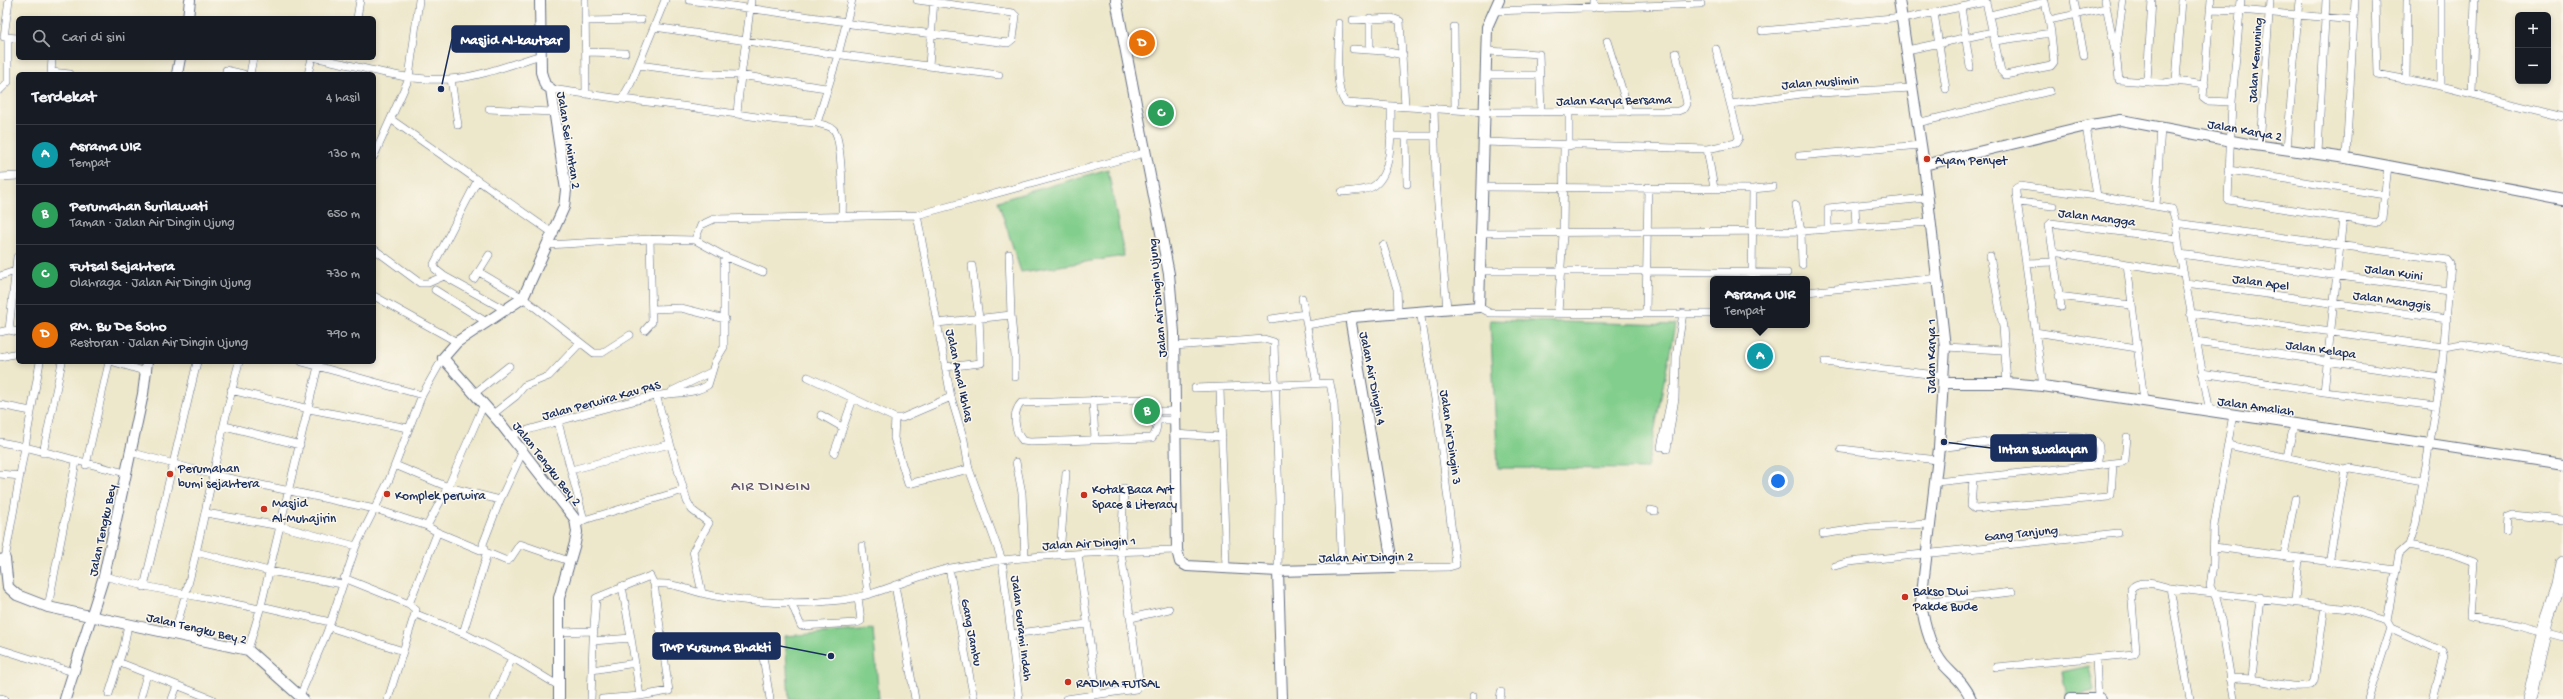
<!DOCTYPE html>
<html lang="id">
<head>
<meta charset="utf-8">
<style>
  body { margin:0; font-family:"Gochi Hand",sans-serif; background:#20242c; color:#f1f3f6 }
  .controls { position:absolute; right:12px; top:12px; display:grid; overflow:hidden; border-radius:6px; box-shadow:0 2px 6px #0003 }
  .controls button { width:36px; height:36px; display:grid; place-items:center; padding:0; border:0; border-bottom:1px solid #363941; background:#171b24; color:#f1f3f6; font:20px sans-serif }
  .you { position:absolute; left:1778px; top:481px; width:14px; height:14px; margin:-10px; border:3px solid #fff; border-radius:50%; background:#1a73e8; box-shadow:0 0 0 6px #1a73e833 }
  .badge { display:grid; place-items:center; width:26px; height:26px; border-radius:50%; background:#c8321e; color:#fff; font-size:13px; font-weight:700 }
  .pin { position:absolute; translate:-50% -50%; border:2px solid #fff; box-shadow:0 1px 4px #0006 }
  .popup { position:absolute; left:1710px; top:276px; width:100px; height:52px; box-sizing:border-box; display:grid; place-content:center; border-radius:6px; background:#171b24; filter:drop-shadow(0 1px 3px #0005); font-size:13px; white-space:nowrap; color:#9ea1a6 }
  .popup b { font-size:15px; color:#f1f3f6 }
  .popup::after { content:''; position:absolute; left:50%; top:100%; margin-left:-8px; border:8px solid transparent; border-top-color:#171b24 }
  .list { margin:0; padding:0; list-style:none }
  h2 { display:flex; justify-content:space-between; align-items:center; height:52px; margin:0; padding:0 16px; font-size:17px }
  h2 small { font-size:13px; font-weight:400; color:#9ea1a6 }
  .list li { display:grid; grid-template-columns:26px 1fr auto; gap:12px; align-items:center; box-sizing:border-box; height:60px; padding:0 16px; border-top:1px solid #363941 }
  .list b { display:block; font-size:15px; white-space:nowrap }
  .list p { margin:0; font-size:13px; white-space:nowrap; color:#9ea1a6 }
  .list em { font-size:13px; font-style:normal; color:#9ea1a6 }
  .icon { flex:none; width:22px; height:22px; fill:none; stroke:currentColor; stroke-width:2; stroke-linecap:round; stroke-linejoin:round }
  .map { position:relative; flex:none; width:2563px; height:699px; overflow:hidden }
  .search { position:absolute; background:#171b24; box-shadow:0 2px 6px #0003; left:16px; top:16px; width:360px; height:44px; display:flex; align-items:center; gap:10px; box-sizing:border-box; padding:0 14px; border-radius:6px; color:#9ea1a6; font-size:15px }
  .panel { position:absolute; background:#171b24; box-shadow:0 2px 6px #0003; left:16px; top:72px; width:360px; height:292px; border-radius:6px }
  .map>svg:first-child { display:block }
  .green { fill:#82ce8c; stroke:#4e7e75 }
  .lines { fill:none; stroke-linecap:round; stroke-linejoin:round }
  .street-casing { stroke:#646f84; stroke-width:8 }
  .secondary-casing { stroke:#646f84; stroke-width:12 }
  .highway-casing { stroke:#646f84; stroke-width:14 }
  .street { stroke:#fff; stroke-width:7 }
  .secondary { stroke:#fff; stroke-width:10 }
  .highway { stroke:#fff; stroke-width:13 }
  .poi-dot { fill:#c8321e; stroke:#fbf7ec; stroke-width:1.5 }
  .labels { text-anchor:middle; stroke-width:3; stroke-linejoin:round; paint-order:stroke }
  .street-label { font-size:13px; fill:#1b2f5e; stroke:#fbf7ec }
  .poi-label { font-size:13px; fill:#1b2f5e; stroke:#fbf7ec; text-anchor:start }
  .quarter-label { font-size:15px; letter-spacing:1px; fill:#61566e; stroke:#fbf7ec }
  .leader { fill:none; stroke:#1b2f5e; stroke-width:1.5 }
  .callout-dot { fill:#1b2f5e; stroke:#fbf7ec; stroke-width:1.5 }
  .callout { fill:#1b2f5e; stroke:#1b2f5e; stroke-width:1.5 }
  .callout-label { font-size:14px; text-anchor:middle; font-weight:bold; fill:#fff }
</style>
</head>
<body>
<div class="map">
<svg width="2563" height="699" viewBox="0 0 2563 699">
  <rect width="100%" height="100%" fill="#fbf7ec"/>
  <filter id="ink" filterUnits="userSpaceOnUse"><feTurbulence type="fractalNoise" baseFrequency=".025" numOctaves="2"/><feDisplacementMap in="SourceGraphic" scale="8" xChannelSelector="R" yChannelSelector="G"/><feConvolveMatrix kernelMatrix="1 2 1 2 8 2 1 2 1" color-interpolation-filters="sRGB"/></filter>
  <filter id="wash" filterUnits="userSpaceOnUse"><feTurbulence type="fractalNoise" baseFrequency=".012" numOctaves="4" result="noise"/><feDisplacementMap in="SourceGraphic" scale="16" xChannelSelector="R" yChannelSelector="G"/><feGaussianBlur stdDeviation="0.9" result="paint"/><feColorMatrix in="noise" values="0 0 0 0 0 0 0 0 0 0 0 0 0 0 0 0 0 1.4 0 .05"/><feComposite in="paint" operator="in"/></filter>
  <g filter="url(#wash)">
    <rect width="100%" height="100%" fill="#ede7cb"/>
    <!-- green -->
    <path class="green" d="M1108 169 1124 256 1021 272 998 201Z
      M1490 320 1675 325 1647 469 1498 468Z
      M873 629 879 699H789L785 636Z
      M2089 666 2094 691 2067 697 2062 672Z"/>
  </g>
  <g filter="url(#ink)">
    <g class="lines">
      <!-- street casing -->
      <g class="street-casing">
        <path id="street" d="M585 0 586 92
          M689 0 847 22
          M2074 0 2084 56
          M2105 0 2115 51
          M2123 0 2116 52 2119 80 2164 83 2176 81 2205 85
          M2211 0 2203 98 2207 101 2232 102
          M2241 0 2232 102 2228 200 2378 223 2382 218 2388 166
          M2375 0 2377 74 2441 86 2563 117
          M1961 7 1970 67
          M1593 9V0
          M2210 9 2240 10 2354 20
          M1493 11 1701 4
          M1934 13 1946 89
          M1990 15 2045 2 2049 20
          M357 18 360 0
          M1370 18V49
          M1902 19 1986 2 2001 71 2005 75 2051 66 2054 62 2051 33
          M1353 20 1392 18 1400 21 1405 106
          M585 21 641 20
          M1339 23C1339 43 1333 90 1346 103L1486 112 1678 111 1685 108 1687 104 1676 53
          M851 24 1008 43 1013 39 1016 16 1013 13 917 0
          M655 27 838 55
          M1454 27 1455 109
          M1762 31 1902 17
          M4 37 9 0
          M4 37 18 38
          M1607 41 1629 112
          M1995 41 2051 33 2049 20 2106 8
          M1353 49 1384 51 1403 55
          M1907 50 1993 32
          M1487 51 1539 54 1541 112
          M586 52 625 53
          M842 55 999 75
          M317 58C360 66 405 82 449 79 480 77 512 64 541 55
          M639 65 706 74 739 75 826 88
          M929 65 934 0
          M226 70 243 74
          M51 72 70 74
          M51 74 52 58
          M250 74 253 58
          M308 74 312 58
          M1486 75H1540
          M451 79 458 125
          M2406 80 2407 0
          M2147 81 2152 0
          M2176 81 2182 0
          M2441 86V0
          M551 89 622 99 631 83 665 0
          M0 90 8 82V37
          M2472 93 2475 0
          M622 99 682 106 777 120 817 123
          M1731 104 1801 94 1912 88
          M1434 108 1436 181 1447 309
          M489 109 553 112
          M737 114C740 75 747 38 751 0
          M392 120 554 234
          M1917 123 2050 91
          M2086 126 2097 196
          M1390 136H1435
          M1406 136 1407 184
          M1484 142 1707 149 1736 143 1739 138 1716 49
          M2260 145 2270 0
          M1569 146V113
          M1707 149 1714 188
          M2287 149 2299 0
          M2318 153 2326 0
          M374 156 409 78 419 0
          M1799 156 1920 145
          M2346 158 2355 0
          M2229 170 2385 195
          M0 177 18 176
          M1483 187 1753 189 1773 187
          M1342 192C1351 191 1364 191 1372 187 1394 175 1391 127 1391 106
          M2018 202 2053 206
          M1796 205 1801 231 1802 265
          M1855 205 1856 227
          M2156 206 2161 127
          M917 215 951 397 964 440 969 469 1002 560 1019 699
          M842 217C843 204 842 139 834 130 831 126 822 125 817 123L838 55 852 0
          M2176 223 2448 260 2451 264 2441 378 2416 523 2409 545 2399 554 2387 621
          M1828 229V208L1926 198
          M1480 233 1801 231 1930 222
          M695 240 701 225 714 219 917 215 1144 153
          M547 245 650 239 695 240 724 256 763 272
          M1383 245 1397 289 1398 313
          M374 249 420 283H428L444 276 435 269 434 264 477 181
          M2053 252 2184 273
          M2180 254 2449 291
          M1990 256 2003 327 2007 383
          M17 257 9 330 18 332
          M2026 263 2054 262
          M2127 264 2144 401
          M1480 271H1648L1787 273
          M479 272 523 298 594 353H602L630 335
          M0 276 15 271
          M444 276 507 311
          M474 279 489 255
          M1752 279 1753 189
          M2186 283 2447 319
          M435 290 488 323
          M1807 292 1938 278
          M374 296 457 342
          M2058 296 2131 305
          M1302 298 1316 379
          M1479 307 1490 313 1713 314
          M2061 307 2049 225 2051 223 2178 239
          M652 309 681 308 725 319
          M1558 313 1563 234 1564 146
          M2190 313 2444 347 2462 344 2563 361
          M1646 314 1648 187
          M1011 315 1015 356V377
          M1271 319 1305 314
          M937 323 1011 315 1009 254
          M1307 325 1353 317
          M645 330 652 322 650 239
          M0 332 9 330
          M2035 332 2137 348
          M2196 342 2441 378
          M1174 346 1264 339 1274 342 1279 502 1278 571
          M1945 347 2004 350
          M0 357 18 353
          M114 362 147 372
          M302 362 422 395
          M1825 362 1945 376
          M945 367 981 363 979 318 972 266
          M2202 373 2324 392 2436 406
          M808 377 895 418H902L951 397
          M2043 386 2016 193V188L2020 186 2097 196 2172 209 2176 223 2180 254 2210 412
          M1195 388 1330 383 1334 404 1342 568
          M1220 389 1226 568
          M231 390 309 409 408 428
          M672 391 711 372
          M2324 392 2343 218
          M475 393 509 366
          M656 395 687 501 692 510 709 523 693 551 702 593
          M1144 399 1151 402C1158 412 1160 428 1152 438L1030 442 1023 441C1014 431 1012 413 1021 403Z
          M1093 400 1095 440
          M0 405 31 411
          M1156 411H1174
          M493 414 516 396 524 386 549 376 580 343
          M2233 414 2214 526 2213 565 2210 586 2216 598 2220 613 2234 699
          M821 415 842 427
          M895 418 894 438 908 484 969 469
          M1157 420H1174
          M558 422 584 520 577 525
          M225 426 300 445
          M1174 434 1222 437
          M510 435C558 422 606 406 655 396 672 392 693 395 708 385L715 362 724 347V256
          M0 442C42 449 84 464 126 473
          M2228 445 2345 470 2329 563
          M1661 447 1673 389
          M1939 448C1964 445 2081 428 2096 441 2102 447 2098 457 2097 465
          M1667 449 1675 398 1676 357 1683 313
          M1841 449 1938 460
          M130 452 214 475 375 509 427 526 437 532 436 536 409 604
          M43 453 62 362
          M834 453 853 399
          M2287 457 2294 424
          M1016 462 1022 493 1025 557
          M86 465 109 362
          M395 465 448 487 500 500
          M571 470 670 444
          M2345 470 2351 468 2423 481
          M0 474 20 476
          M1973 479 1971 506 1975 509 2108 497 2111 495 2113 464
          M1936 482 2123 462 2125 460 2127 437
          M1650 510 1655 511
          M206 513 280 526 356 546
          M584 520 684 490
          M427 526 448 487 484 404
          M2507 531 2508 517 2513 515 2563 520
          M437 532 507 561 510 559 520 544 569 561
          M1823 534 1870 527 1930 524
          M2409 545 2450 553 2474 562 2470 617 2518 625 2563 637
          M862 546 868 594
          M2214 547 2396 570
          M196 552 269 571 342 584
          M1078 554 1097 694
          M1060 555 1066 473
          M2284 555 2295 499
          M5 559 40 362
          M1835 566 1849 562 2118 533
          M949 568 974 699
          M1393 568 1449 567 1456 565 1437 411 1420 311
          M104 576C155 590 208 598 260 609
          M344 578 409 604 416 610 388 699
          M654 584C676 582 693 593 715 596 756 603 800 605 841 600 879 596 914 575 951 568 1025 554 1101 552 1177 550
          M895 585 915 699
          M622 586 631 638
          M144 587 197 362
          M2170 588 2190 699
          M2295 601 2299 559
          M791 602 801 626 857 623 861 621 858 597
          M1921 602 2012 592
          M261 606 330 622
          M48 607 76 462
          M416 614 463 633 486 558 483 544 500 500 523 451
          M1131 618 1169 609
          M329 627 403 651
          M560 632 593 631
          M463 633 518 661 559 686
          M174 634C202 545 215 452 239 362
          M1012 634 1087 624
          M764 643 762 651 770 699
          M0 649 73 672
          M248 650 261 606 319 362
          M2096 658 2098 698
          M118 662 212 699
          M1996 667 2134 654 2136 651 2131 589C2138 578 2160 585 2170 588L2349 609 2387 621 2391 628 2442 651 2444 657 2433 699
          M592 670 635 663
          M2252 678 2260 597
          M2230 679C2257 675 2288 691 2311 685L2314 681 2325 606
          M109 694 124 646 128 625
          M300 696 327 632 356 546 389 480 422 395 443 358
          M1473 697V699
          M0 698 4 699
          M140 699 147 674
          M172 699 177 686
          M494 699 512 658
          M591 699 593 641 631 638 640 696 669 691 654 584 650 576 596 598 593 641
          M602 699 640 696
          M1066 699 1136 689 1140 686 1121 552 1124 488
          M1500 699 1501 692
          M2368 699 2391 628"/>
      </g>
      <!-- secondary casing -->
      <g class="secondary-casing">
        <path id="secondary" d="M540 0 541 72 545 85 551 89 566 190 564 207 523 298 457 342 443 358 501 424 575 519 577 532 575 543 559 598V699
          M1116 0 1169 274 1174 333 1177 550 1180 562 1187 566 1278 571 1393 568 1351 323 1353 317 1479 307 1487 27 1499 0
          M1899 0 1924 165 1945 347 1939 448 1921 602C1924 623 1930 648 1944 665 1955 677 1965 684 1971 699
          M188 18 190 0
          M177 74 180 58
          M1924 165 2086 126 2121 120 2248 144 2346 158 2563 199
          M1944 383H2007L2043 386 2563 464
          M0 560 5 559 8 587 17 595 48 607 248 650 303 699
          M1278 571 1282 699
          M65 699 104 576 143 394 147 362
          M2070 699H2101"/>
      </g>
      <!-- highway casing -->
      <g class="highway-casing">
        <path id="highway" d="M2529 699 2548 617 2559 585 2563 563"/>
      </g>
      <!-- street -->
      <use href="#street" class="street"/>
      <!-- secondary -->
      <use href="#secondary" class="secondary"/>
      <!-- highway -->
      <use href="#highway" class="highway"/>
    </g>
  </g>
  <!-- markers -->
  <g class="poi-dot">
    <circle cx="1927" cy="159" r="4"/>
    <circle cx="170" cy="474" r="4"/>
    <circle cx="387" cy="494" r="4"/>
    <circle cx="1084" cy="495" r="4"/>
    <circle cx="264" cy="509" r="4"/>
    <circle cx="1905" cy="597" r="4"/>
    <circle cx="1068" cy="682" r="4"/>
  </g>
  <g class="labels">
    <!-- street labels -->
    <g class="street-label">
      <text transform="translate(2254 60) rotate(-86)" y="5">Jalan Kemuning</text>
      <text transform="translate(1820 81) rotate(-4)" y="5">Jalan Muslimin</text>
      <text transform="translate(1614 99) rotate(-1)" y="5">Jalan Karya Bersama</text>
      <text transform="translate(2245 129) rotate(10)" y="5">Jalan Karya 2</text>
      <text transform="translate(570 140) rotate(81)" y="5">Jalan Sei Mintan 2</text>
      <text transform="translate(2097 216) rotate(7)" y="5">Jalan Mangga</text>
      <text transform="translate(2394 271) rotate(8)" y="5">Jalan Kuini</text>
      <text transform="translate(2261 281) rotate(8)" y="5">Jalan Apel</text>
      <text transform="translate(1156 298) rotate(-95)" y="5">Jalan Air Dingin Ujung</text>
      <text transform="translate(2392 299) rotate(8)" y="5">Jalan Manggis</text>
      <text transform="translate(2321 348) rotate(8)" y="5">Jalan Kelapa</text>
      <text transform="translate(1930 356) rotate(-90)" y="5">Jalan Karya 1</text>
      <text transform="translate(961 375) rotate(78)" y="5">Jalan Amal Ikhlas</text>
      <text transform="translate(1374 378) rotate(79)" y="5">Jalan Air Dingin 4</text>
      <text transform="translate(601 399) rotate(-15)" y="5">Jalan Perwira Kav P4S</text>
      <text transform="translate(2256 405) rotate(8)" y="5">Jalan Amaliah</text>
      <text transform="translate(1452 437) rotate(82)" y="5">Jalan Air Dingin 3</text>
      <text transform="translate(548 463) rotate(52)" y="5">Jalan Tengku Bey 2</text>
      <text transform="translate(101 530) rotate(-78)" y="5">Jalan Tengku Bey</text>
      <text transform="translate(2021 532) rotate(-6)" y="5">Gang Tanjung</text>
      <text transform="translate(1089 542) rotate(-3)" y="5">Jalan Air Dingin 1</text>
      <text transform="translate(1366 556) rotate(-1)" y="5">Jalan Air Dingin 2</text>
      <text transform="translate(197 627) rotate(13)" y="5">Jalan Tengku Bey 2</text>
      <text transform="translate(1023 628) rotate(83)" y="5">Jalan Gurami Indah</text>
      <text transform="translate(973 632) rotate(79)" y="5">Gang Jambu</text>
    </g>
    <!-- poi labels -->
    <g class="poi-label">
      <text x="1935" y="164">Ayam Penyet</text>
      <text x="178" y="472">Perumahan<tspan x="178" dy="15">bumi sejahtera</tspan></text>
      <text x="1092" y="493">Kotak Baca Art<tspan x="1092" dy="15">Space &amp; Literacy</tspan></text>
      <text x="395" y="499">Komplek perwira</text>
      <text x="272" y="507">Masjid<tspan x="272" dy="15">Al-Muhajirin</tspan></text>
      <text x="1913" y="595">Bakso Dwi<tspan x="1913" dy="15">Pakde Bude</tspan></text>
      <text x="1076" y="687">RADIMA FUTSAL</text>
    </g>
    <!-- quarter labels -->
    <g class="quarter-label">
      <text x="771" y="490">AIR DINGIN</text>
    </g>
  </g>
  <!-- callouts -->
  <path class="leader" d="M441 89L452 39M1944 442L1991 448M831 656L780 646"/>
  <g class="callout-dot">
    <circle cx="441" cy="89" r="4"/>
    <circle cx="1944" cy="442" r="4"/>
    <circle cx="831" cy="656" r="4"/>
  </g>
  <g class="callout">
    <rect x="452" y="26" width="117" height="26" rx="4"/>
    <rect x="1991" y="435" width="105" height="26" rx="4"/>
    <rect x="653" y="633" width="127" height="26" rx="4"/>
  </g>
  <g class="callout-label">
    <text x="511" y="44">Masjid Al-kautsar</text>
    <text x="2043" y="453">Intan swalayan</text>
    <text x="716" y="651">TMP Kusuma Bhakti</text>
  </g>
</svg>
<div class="controls">
<button>+</button>
<button>−</button>
</div>
<div class="you"></div>
<div class="pin badge" style="left:1760px;top:356px;background:#0f9aa8">A</div>
<div class="popup"><b>Asrama UIR</b>Tempat</div>
<div class="pin badge" style="left:1147px;top:411px;background:#2e9e5b">B</div>
<div class="pin badge" style="left:1161px;top:113px;background:#2e9e5b">C</div>
<div class="pin badge" style="left:1142px;top:43px;background:#e8710a">D</div>
<div class="search"><svg class="icon" aria-label="search" viewBox="0 0 24 24"><circle cx="10" cy="10" r="6"/><path d="M15 15l6 6"/></svg>Cari di sini</div>
<section class="panel">
<h2>Terdekat<small>4 hasil</small></h2>
<ul class="list">
<li><span class="badge" style="background:#0f9aa8">A</span><div><b>Asrama UIR</b><p>Tempat</p></div><em>130 m</em></li>
<li><span class="badge" style="background:#2e9e5b">B</span><div><b>Perumahan Surilawati</b><p>Taman · Jalan Air Dingin Ujung</p></div><em>650 m</em></li>
<li><span class="badge" style="background:#2e9e5b">C</span><div><b>Futsal Sejahtera</b><p>Olahraga · Jalan Air Dingin Ujung</p></div><em>730 m</em></li>
<li><span class="badge" style="background:#e8710a">D</span><div><b>RM. Bu De Soho</b><p>Restoran · Jalan Air Dingin Ujung</p></div><em>790 m</em></li>
</ul>
</section>
</div>
</body>
</html>
